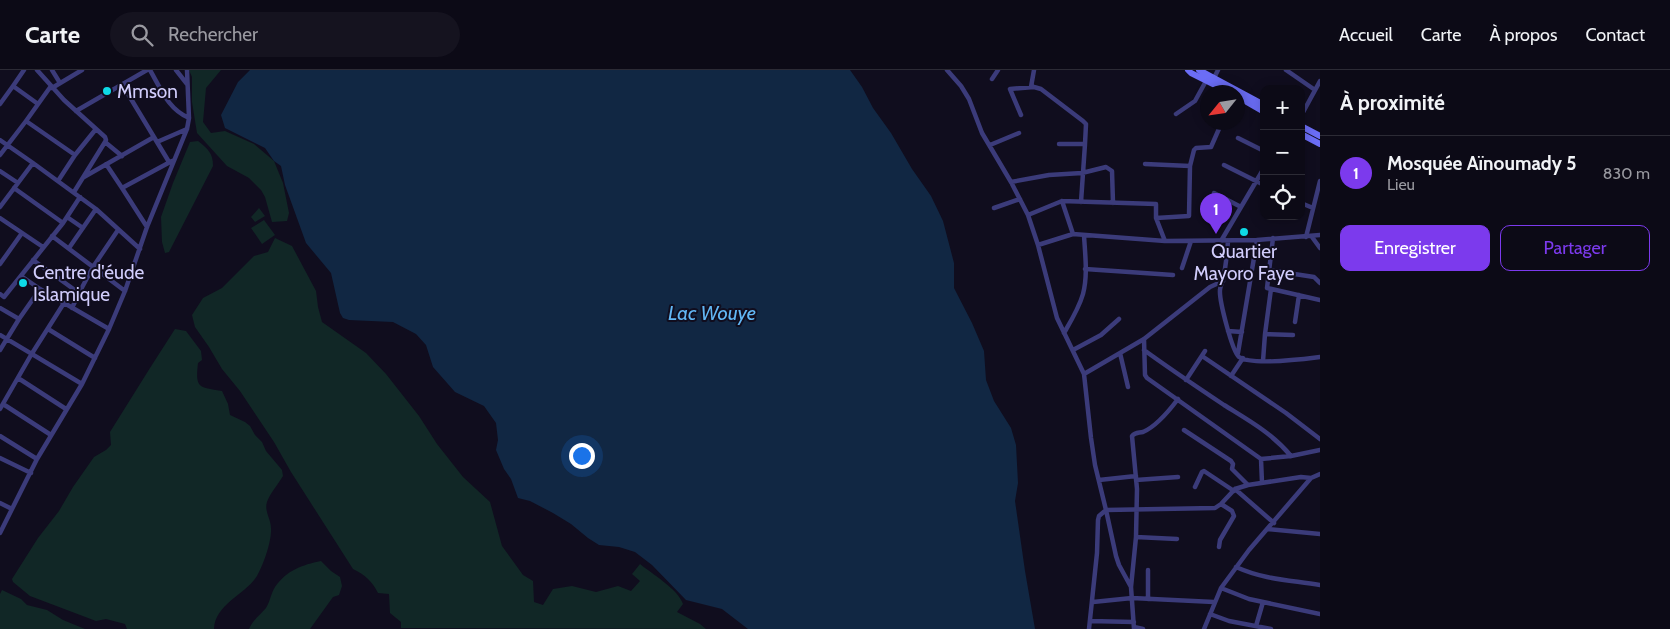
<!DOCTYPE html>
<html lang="fr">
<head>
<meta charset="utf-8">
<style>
  body { margin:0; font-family:Cabin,sans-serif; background:#15131f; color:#f1f3f6 }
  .controls { position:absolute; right:15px; top:15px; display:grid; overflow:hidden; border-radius:10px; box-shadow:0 2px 12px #0003 }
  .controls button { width:45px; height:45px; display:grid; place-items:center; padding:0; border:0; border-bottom:1px solid #2c2b35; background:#0c0a16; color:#f1f3f6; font:25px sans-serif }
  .compass { position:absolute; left:1200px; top:15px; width:45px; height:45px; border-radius:50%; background:#0c0a16; box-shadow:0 2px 12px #0003; rotate:240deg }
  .you { position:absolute; left:581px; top:385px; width:18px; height:18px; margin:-12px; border:4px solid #fff; border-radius:50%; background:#1a73e8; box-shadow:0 0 0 8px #1a73e833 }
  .badge { display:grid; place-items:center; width:32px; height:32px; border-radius:50%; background:#7c3aed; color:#fff; font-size:16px; font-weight:700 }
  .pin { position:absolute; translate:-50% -41px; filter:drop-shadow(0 1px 2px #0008) }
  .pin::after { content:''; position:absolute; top:26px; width:18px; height:15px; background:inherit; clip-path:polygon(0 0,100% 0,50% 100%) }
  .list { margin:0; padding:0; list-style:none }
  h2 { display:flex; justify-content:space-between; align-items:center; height:65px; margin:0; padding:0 20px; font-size:21px }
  h2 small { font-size:16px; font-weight:400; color:#9a9aa1 }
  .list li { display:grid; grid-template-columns:32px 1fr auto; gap:15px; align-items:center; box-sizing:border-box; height:75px; padding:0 20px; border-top:1px solid #2c2b35 }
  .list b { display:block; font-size:19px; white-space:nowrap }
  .list p { margin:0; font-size:16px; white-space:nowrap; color:#9a9aa1 }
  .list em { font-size:16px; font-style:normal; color:#9a9aa1 }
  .actions { display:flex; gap:10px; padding:15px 20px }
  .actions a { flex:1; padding:11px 0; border:1px solid #7c3aed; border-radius:10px; text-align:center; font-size:18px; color:#7c3aed }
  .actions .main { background:#7c3aed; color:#fff }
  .icon { flex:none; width:28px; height:28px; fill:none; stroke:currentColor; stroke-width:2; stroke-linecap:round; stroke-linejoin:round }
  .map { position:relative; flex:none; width:1320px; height:559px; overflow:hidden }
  header { display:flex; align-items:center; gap:30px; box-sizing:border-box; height:70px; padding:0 25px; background:#0c0a16; border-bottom:1px solid #2c2b35 }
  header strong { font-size:24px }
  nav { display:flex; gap:28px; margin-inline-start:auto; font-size:18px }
  .search { width:350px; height:45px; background:#15131f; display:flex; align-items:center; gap:12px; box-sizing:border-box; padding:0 18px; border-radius:28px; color:#9a9aa1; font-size:19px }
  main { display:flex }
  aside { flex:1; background:#0c0a16 }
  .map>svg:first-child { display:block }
  .green { fill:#112726 }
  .water { fill:#112743 }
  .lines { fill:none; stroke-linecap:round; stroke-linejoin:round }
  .street { stroke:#3b3b7a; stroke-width:4.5 }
  .secondary { stroke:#6b6df6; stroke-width:6 }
  .poi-dot { fill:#0edae7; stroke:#100d1e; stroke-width:2 }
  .labels { text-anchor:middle; stroke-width:4; stroke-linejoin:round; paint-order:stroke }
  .poi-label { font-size:19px; fill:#d1cdfc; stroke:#100d1e; text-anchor:start }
  .water-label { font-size:20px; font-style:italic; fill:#62b7f5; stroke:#100d1e }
</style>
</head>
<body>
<header>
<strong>Carte</strong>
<div class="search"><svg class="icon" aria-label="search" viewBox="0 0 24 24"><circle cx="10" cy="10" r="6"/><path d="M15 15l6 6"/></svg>Rechercher</div>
<nav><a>Accueil</a><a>Carte</a><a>À propos</a><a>Contact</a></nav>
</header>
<main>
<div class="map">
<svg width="1320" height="559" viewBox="0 0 1320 559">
  <rect width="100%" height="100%" fill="#100d1e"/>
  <!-- green -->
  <path class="green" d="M189 0H221L206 18 203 52 211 63 225 61 254 74 274 91 283 113 289 143 287 151 272 152 265 127 261 120 249 108 227 96 197 63 192 32V7Z
    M198 71C208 79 213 83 213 96L169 182 165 183 162 172 161 147 173 113 190 72Z
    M259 138 265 146 255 152 251 147Z
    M264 150 275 165 262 174 251 158Z
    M275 168 292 176 316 221 318 237 322 252 366 283 386 304 419 346 437 374 463 407 490 432 502 476 523 505 533 511 534 532 543 535 553 519 572 516 596 522 618 516 631 521 640 511 632 504 640 494C652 504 678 519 683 534L677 542 700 554 706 559 401 558V552L390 543 389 524 378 523C372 511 365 505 353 499L291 402 274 372 240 321 222 299 209 277 195 257 192 245 203 228 222 218 254 186 268 182Z
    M175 259 186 261 201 281 202 290 198 293C195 319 199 317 222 321L228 334 230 345 245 352 250 356 255 365 262 372 266 381 282 400 283 406C279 413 269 425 267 432 264 441 271 449 271 458 272 471 263 496 257 506 245 525 215 534 214 559H127L125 554 106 549 96 551 30 526 13 512 12 509 38 468 59 441 73 417 94 387 106 380 111 375 110 362 150 298Z
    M321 491 331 501 340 507 342 516 339 525 333 527 310 559H249C253 550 260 545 266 538 270 532 271 523 275 517 287 500 302 495 321 491Z
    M2 520 21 529 27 535 47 540 63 550 85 559H0V524Z"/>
  <!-- water -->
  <path class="water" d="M250 0H850L862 17 873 38 891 63 912 99 931 126 943 151 954 193V218L972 253 984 281 986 310 994 331 1011 358 1016 375 1018 413 1015 431 1025 501 1035 559H748L722 539 686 530 652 495 635 482 619 477 599 475 588 468 571 454 553 443 530 431 518 428 511 409 504 399 496 380 498 370 496 353 484 336 455 322 433 297 426 275 416 264 393 252 349 250 343 248 340 243 331 203 306 173 285 115 281 96 274 91 265 78 225 58 221 45 238 12Z"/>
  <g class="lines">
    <!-- street -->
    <path class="street" d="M37 0 64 30 105 67 106 70 105 72 122 86
      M52 0 60 13
      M150 0C161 19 168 39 189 48
      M176 0 187 14
      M947 0 961 16 969 29 982 63 1011 112 1028 145 1038 175 1057 248 1084 304 1091 368 1095 395 1106 440 1116 486 1119 495 1131 517 1134 559
      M1286 0 1315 20
      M1214 8 1218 0
      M992 9 998 0
      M122 14 169 92
      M13 16 24 0
      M1031 17 1034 0
      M52 18 82 0
      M0 34 13 16 38 34
      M76 41 147 0
      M1176 44 1195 31 1206 11
      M1021 45 1010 19 1034 17 1041 19 1083 51 1086 54 1085 74H1059
      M1301 46 1320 11
      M26 51 51 16
      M1238 68 1264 81
      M0 70 33 93 96 139 140 179
      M157 72 187 59
      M990 75 1019 63
      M0 85 26 51 75 85
      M106 94 122 118 172 91
      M1145 94 1190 96
      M1224 95 1264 115
      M0 101 18 113
      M1301 101H1302
      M84 107 154 67
      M58 111 75 85 96 59
      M1011 112 1049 105 1082 103 1106 97 1112 101 1113 133
      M14 118 63 153
      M122 118 147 157
      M74 122 105 72
      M1214 123 1241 137
      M1062 131 1073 164
      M1081 132 1085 74
      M1301 133 1313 138
      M0 137 33 93
      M994 138 1020 129
      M1028 145 1062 131 1156 134V148L1165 171
      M67 147 83 158
      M0 148 43 177
      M1156 148 1189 146 1190 96 1194 80 1196 78 1211 77 1222 52
      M52 166 125 221
      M1306 167 1320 111
      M1312 167 1320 178
      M1273 168 1267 218 1320 230
      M1221 171 1264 98
      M1228 171C1227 184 1226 197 1223 209 1222 213 1220 217 1220 220 1219 230 1232 281 1239 287 1252 296 1304 289 1320 287
      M1038 175 1073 164 1165 171 1257 170 1320 165
      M69 178 96 139
      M33 190 79 223 72 238
      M0 194 22 163
      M1182 198 1191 171
      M1085 199 1173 205
      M1269 200 1314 207 1320 213
      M40 219 109 259
      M79 223 93 197 118 160
      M0 224 4 227 63 153 80 127
      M0 238 19 249 40 219 21 206
      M1295 252 1299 225
      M48 259 95 288
      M1228 261 1242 262
      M1064 263C1071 251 1079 238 1083 224 1088 205 1085 184 1084 165
      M1265 264 1293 265
      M0 265 82 314
      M1144 269 1145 305 1147 308 1261 389 1291 386 1320 380
      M0 280 19 249
      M1073 280 1101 265 1119 249
      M1144 280C1170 299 1197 317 1224 335 1248 350 1272 363 1291 386
      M1120 283 1128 317
      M1238 283 1257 170
      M1202 286 1286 343 1320 369
      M1263 291 1265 264 1271 219
      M1084 304 1144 269 1210 217 1223 211
      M1231 306 1243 288
      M18 308 66 339
      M1186 310 1205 281
      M3 334 51 365
      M0 339 31 285 64 233
      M1184 360 1231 391 1233 394 1232 399 1248 415
      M0 366 37 389
      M0 388 31 403
      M1261 389 1262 413
      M1099 410 1136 406
      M1136 410 1178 407
      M1195 417 1202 402 1204 401 1234 421
      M1235 419 1274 453
      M0 433 12 439
      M1268 459 1320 464
      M0 463 37 389 82 314 109 259 125 221 147 157 187 59 189 48 187 0
      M1136 467 1177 469
      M1219 477 1220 470 1234 446 1232 441 1221 434
      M1236 497C1265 510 1290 510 1320 515
      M1131 517 1136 467 1137 419 1132 366C1135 362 1138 363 1143 362 1157 356 1169 341 1178 329
      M1221 518 1249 529 1320 544
      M1148 529V500
      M1093 532 1132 528 1214 532
      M1210 544 1229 551 1271 559
      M1090 551 1134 552
      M1256 556 1263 532
      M1134 557 1143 559
      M1089 559 1097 483 1098 450 1099 446 1106 440 1215 438 1221 434 1235 419 1248 415 1301 407 1311 408
      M1204 559 1221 518 1249 480 1311 408 1320 404"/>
    <!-- secondary -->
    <path class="secondary" d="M1188 0 1191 3 1229 22
      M1199 0 1264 35
      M1238 27 1264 42
      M1301 56 1320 66
      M1301 64 1320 74"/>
  </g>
  <!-- markers -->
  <g class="poi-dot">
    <circle cx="107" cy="21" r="5"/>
    <circle cx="1244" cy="162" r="5"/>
    <circle cx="23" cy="213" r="5"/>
  </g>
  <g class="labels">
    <!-- poi labels -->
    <g class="poi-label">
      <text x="117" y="28">Mmson</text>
      <text x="1244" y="188" text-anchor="middle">Quartier<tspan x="1244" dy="22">Mayoro Faye</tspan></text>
      <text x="33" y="209">Centre d'éude<tspan x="33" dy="22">Islamique</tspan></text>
    </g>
    <!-- water labels -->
    <g class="water-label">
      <text x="712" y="250">Lac Wouye</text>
    </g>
  </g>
</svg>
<div class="controls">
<button>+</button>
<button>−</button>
<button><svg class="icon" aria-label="locate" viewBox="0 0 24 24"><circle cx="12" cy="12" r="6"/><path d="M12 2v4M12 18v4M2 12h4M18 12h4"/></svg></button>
</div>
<svg class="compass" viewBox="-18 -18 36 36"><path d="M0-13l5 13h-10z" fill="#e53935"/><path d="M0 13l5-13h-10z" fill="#9a9aa1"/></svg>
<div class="you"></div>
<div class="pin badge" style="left:1216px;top:164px">1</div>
</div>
<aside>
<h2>À proximité<small></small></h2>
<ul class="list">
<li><span class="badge">1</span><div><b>Mosquée Aïnoumady 5</b><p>Lieu</p></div><em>830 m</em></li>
</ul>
<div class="actions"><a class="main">Enregistrer</a><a>Partager</a></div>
</aside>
</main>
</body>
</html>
